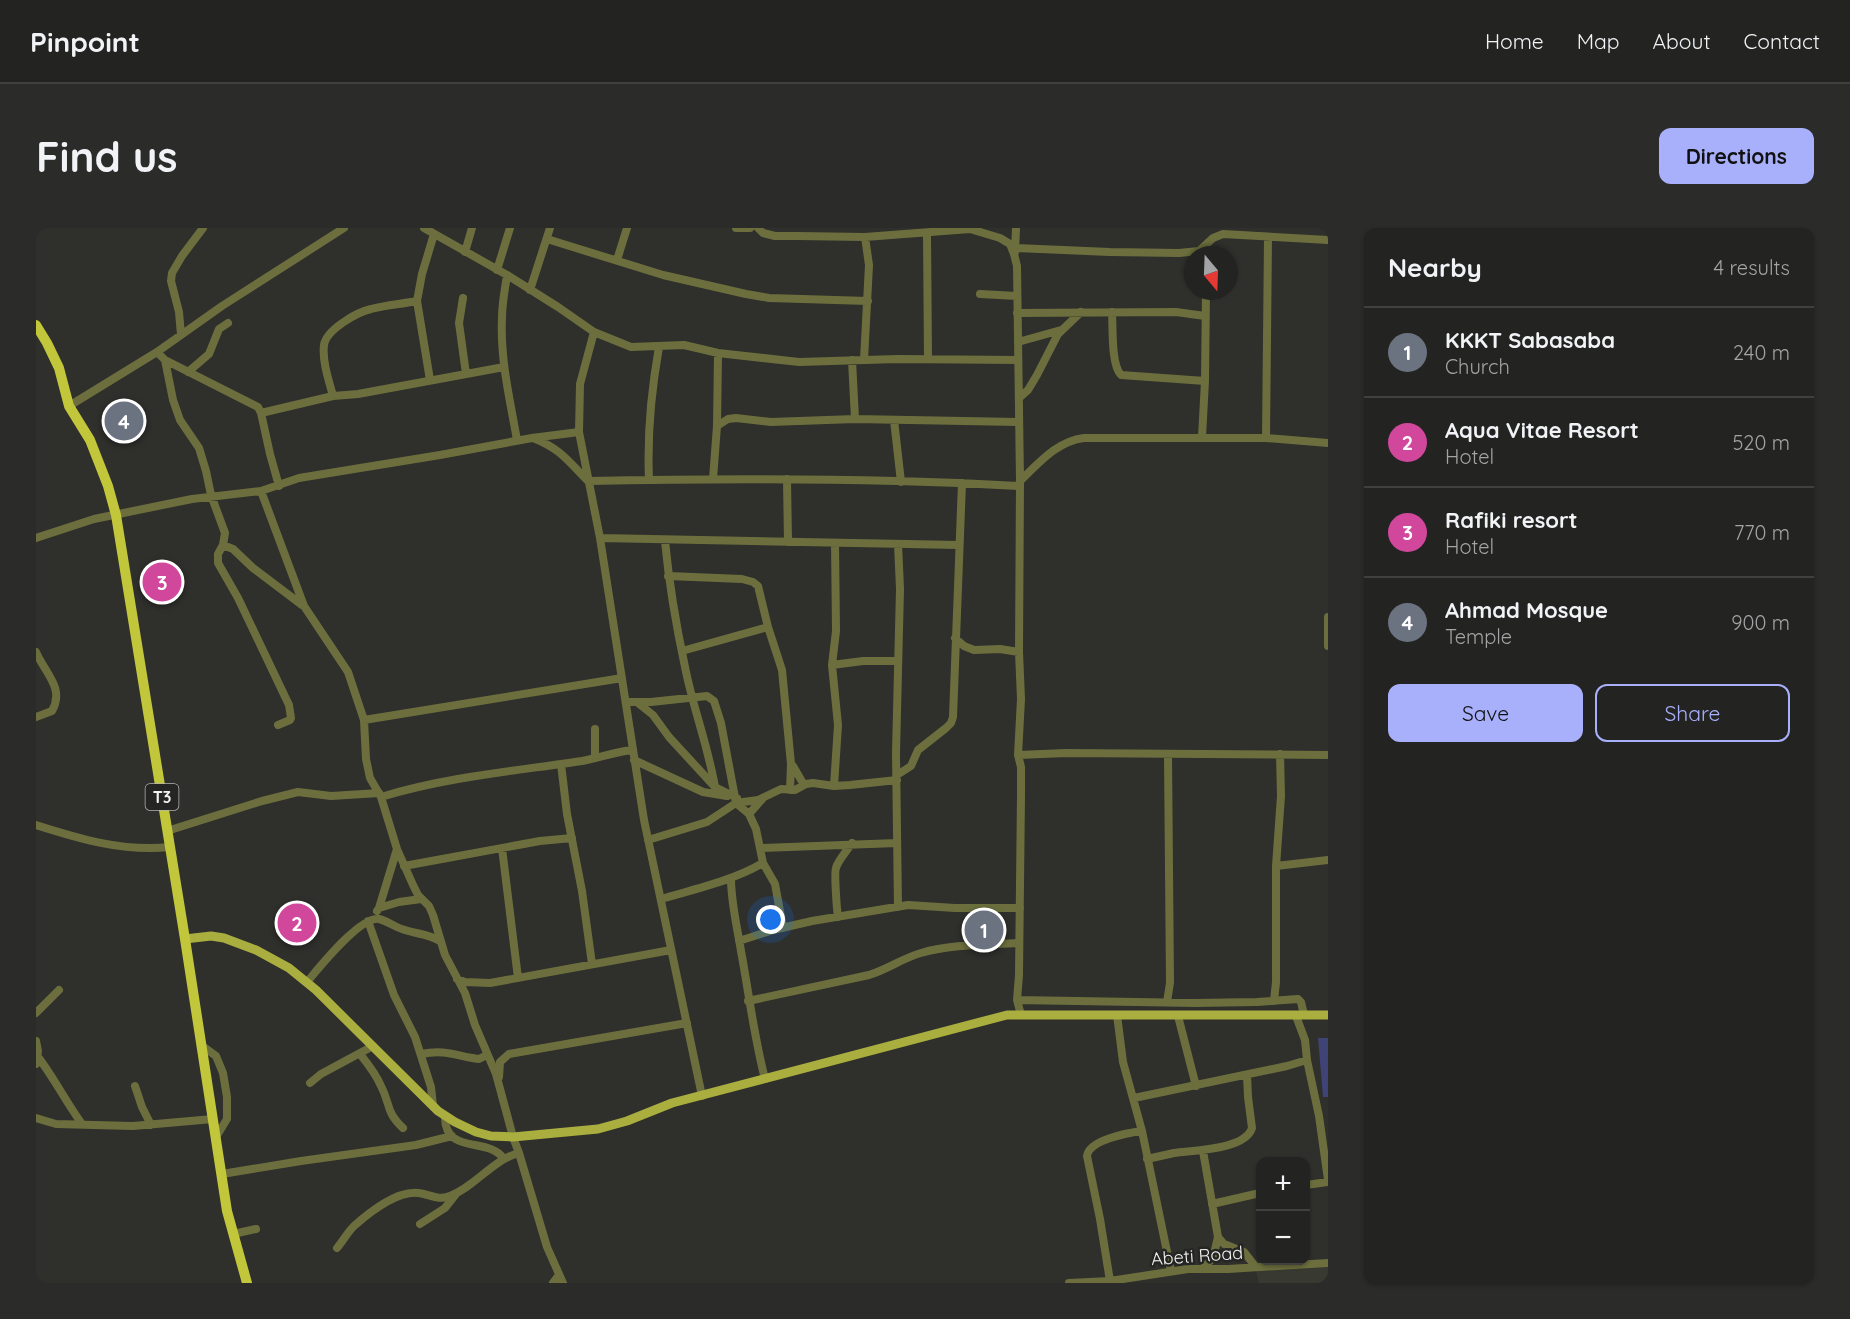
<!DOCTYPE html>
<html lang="en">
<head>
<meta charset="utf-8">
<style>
  body { margin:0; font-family:Quicksand,sans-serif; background:#2b2b2a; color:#f1f3f6 }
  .controls { position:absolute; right:18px; bottom:18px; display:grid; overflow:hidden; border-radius:12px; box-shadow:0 2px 4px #0004 }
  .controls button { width:54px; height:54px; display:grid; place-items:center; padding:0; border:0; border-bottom:2px solid #40403f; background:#232321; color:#f1f3f6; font:30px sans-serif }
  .compass { position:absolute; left:1148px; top:18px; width:54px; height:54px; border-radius:50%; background:#232321; box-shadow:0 2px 4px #0004; rotate:161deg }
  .you { position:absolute; left:735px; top:692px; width:21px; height:21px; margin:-15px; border:4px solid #fff; border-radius:50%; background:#1a73e8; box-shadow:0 0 0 9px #1a73e833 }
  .badge { display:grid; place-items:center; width:39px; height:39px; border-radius:50%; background:#a8b0fc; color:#fff; font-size:20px; font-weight:700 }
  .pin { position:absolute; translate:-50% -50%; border:3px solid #fff; box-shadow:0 2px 6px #0006 }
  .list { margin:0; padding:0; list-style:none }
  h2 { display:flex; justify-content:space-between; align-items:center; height:78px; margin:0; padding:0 24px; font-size:26px }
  h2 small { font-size:20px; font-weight:400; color:#a3a4a5 }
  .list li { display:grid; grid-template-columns:39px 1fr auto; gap:18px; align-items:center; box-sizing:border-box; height:90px; padding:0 24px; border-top:2px solid #40403f }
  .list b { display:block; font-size:22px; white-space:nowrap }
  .list p { margin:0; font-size:20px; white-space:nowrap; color:#a3a4a5 }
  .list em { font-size:20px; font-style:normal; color:#a3a4a5 }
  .actions { display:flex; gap:12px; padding:18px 24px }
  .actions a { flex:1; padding:14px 0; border:2px solid #a8b0fc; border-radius:12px; text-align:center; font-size:21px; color:#a8b0fc }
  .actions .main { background:#a8b0fc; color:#111 }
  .map { position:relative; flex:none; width:1292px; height:1055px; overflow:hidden; border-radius:12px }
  header { display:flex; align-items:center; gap:36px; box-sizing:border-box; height:84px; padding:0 30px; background:#232321; border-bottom:2px solid #40403f }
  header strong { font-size:28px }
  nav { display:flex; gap:33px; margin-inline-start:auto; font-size:21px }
  .intro { display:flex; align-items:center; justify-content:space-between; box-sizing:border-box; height:144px; padding:0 36px }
  h1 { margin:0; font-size:42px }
  .button { padding:15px 27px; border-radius:12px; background:#a8b0fc; color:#111; font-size:21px; font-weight:700 }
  main { display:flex; gap:36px; padding:0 36px }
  aside { flex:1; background:#232321; border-radius:12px; box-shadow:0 2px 4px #0004 }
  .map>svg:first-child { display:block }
  .built { fill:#383930 }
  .green { fill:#3f4376 }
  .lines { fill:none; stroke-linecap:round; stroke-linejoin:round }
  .minor { stroke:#6c6f3d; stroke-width:8 }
  .major { stroke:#aaae3e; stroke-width:9 }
  .highway { stroke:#c2c63a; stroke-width:10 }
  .labels { text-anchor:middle; stroke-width:5; stroke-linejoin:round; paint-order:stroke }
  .shield { fill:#252523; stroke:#b5b5b3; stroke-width:1.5 }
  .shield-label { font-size:16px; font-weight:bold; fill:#f3f3f1 }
  .street-label { font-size:18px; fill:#f3f3f1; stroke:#252523 }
</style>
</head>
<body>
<header>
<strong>Pinpoint</strong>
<nav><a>Home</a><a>Map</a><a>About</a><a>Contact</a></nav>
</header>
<div class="intro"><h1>Find us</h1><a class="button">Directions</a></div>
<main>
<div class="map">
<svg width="1292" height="1055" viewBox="0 0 1292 1055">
  <rect width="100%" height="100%" fill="#2f2f2c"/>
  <!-- built -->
  <path class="built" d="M1292 1039V1055H1223L1220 1043Z"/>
  <!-- green -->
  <path class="green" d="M1282 810H1292V869H1287Z"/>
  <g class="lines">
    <!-- minor -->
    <path class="minor" d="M388 0 471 47 522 79 558 104 595 119 648 117 682 125 763 134 862 131 982 132
      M700 0H714
      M722 0 727 5 739 8H761L829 9 934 1 964 10 974 16 978 26 981 38 984 253 983 424 985 471 982 527 985 539V566L983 747 981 772 985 787
      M891 5 892 131
      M511 11 627 47 710 66 733 70 832 73
      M979 20 1074 24 1143 25 1163 23 1177 10 1187 6 1292 12
      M429 24 436 0
      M979 24 980 0
      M581 32 591 0
      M461 42 474 0
      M471 47C469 61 466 75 466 90 464 131 474 172 481 212
      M494 62 514 0
      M944 66 981 68
      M427 70 423 95 430 146
      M1076 84C1077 100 1075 137 1085 147L1169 153
      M981 85 1140 84 1169 88
      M558 104 544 156 543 204 564 310 608 592 666 868
      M145 107 143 84 135 53 136 45 146 28 167 0
      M982 114 1025 102
      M121 124 129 132 137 172 144 192 163 220 170 243 175 267 189 305 187 317 182 326V335L202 370 253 477 255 490 254 492 242 497
      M129 132 222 179 225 185 234 226 243 258
      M816 132 819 191
      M828 132 833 37 829 9
      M152 144 173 126 183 101 192 95
      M394 152 381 73 386 46 398 6
      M297 168C293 153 286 133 288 117 290 102 321 84 335 81 349 77 366 76 381 73
      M983 170 992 162 1001 147 1022 106 1045 84
      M33 178 121 124 186 78 308 0
      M225 185 297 168 322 166 468 139
      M858 192 865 254
      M681 198 692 191 700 190 735 194 819 191 982 194
      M1166 209 1169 153 1170 63
      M497 210C525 221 532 233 552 253 696 250 840 250 984 258
      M1230 210 1232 9
      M677 251 681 198 682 125
      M751 251 752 314
      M613 252C611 206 615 164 623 119
      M984 253C1002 236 1021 213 1048 210H1230L1292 215
      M225 263 268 378 312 444 328 492 330 531 334 550 345 569 361 621 377 657 382 667 393 678 397 687 409 727 429 765 439 797 460 846 477 909 483 925 511 1019 527 1055
      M0 310 58 291 156 271 225 263 263 250 404 227 496 210 543 204
      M564 310 923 317
      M629 313C633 355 640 397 649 439 657 480 672 518 679 559
      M187 317 197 321 217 340 266 377
      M632 348 706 351 717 354 722 358 732 399 746 442 755 536 754 562
      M1292 389V418
      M919 410 928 418 938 422 964 421 983 424
      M646 423 732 399
      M0 424C9 445 29 460 16 483L0 489
      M796 437 827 433H862
      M590 474H615L671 468 678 473 685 495 700 575 713 586 720 601 727 635 739 656 747 700
      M602 475 617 487 633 509 679 559 701 570
      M328 492 586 450
      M982 527 1030 525 1292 527
      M559 530V501
      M598 532 667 564 691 568
      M525 536 531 586 546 663 556 736
      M757 538 768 557
      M861 547 875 538 882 522 910 500 915 495 917 489 926 255
      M798 558 802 497 796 437 800 403 799 315
      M345 569C410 549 479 543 546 533 563 530 579 524 596 522
      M713 586 727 570
      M0 597C44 611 87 624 134 619
      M131 603 226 573 262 564 295 568 343 565
      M612 612 671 594 700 575 722 572 745 561 759 562 770 556 777 555 798 558 814 557 861 552
      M466 620 482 750
      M724 620 861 615
      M368 638 504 613 536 610
      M1240 638 1292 632
      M695 650C695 675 701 698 705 723 713 766 718 809 729 851
      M625 671C659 661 696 653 727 635
      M862 679 860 525 864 361 862 316
      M343 680 361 621
      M341 683 343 680 363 674 385 671
      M802 689C801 683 798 645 800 640 802 632 811 623 816 615
      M332 693 358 767 379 809 395 859 397 878
      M703 713 737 702 776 693 872 677 919 680H984
      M421 751 429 754 454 755 635 722
      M271 754C283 740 324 688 343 691 352 693 360 700 369 702 381 706 392 706 404 713
      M981 772 1159 775 1221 774 1262 771 1265 774 1268 787
      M712 773 833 747C852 741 867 730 885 725 916 716 951 717 983 715
      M1238 773 1240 754V638L1245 568 1244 526
      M1131 774 1134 755 1132 527
      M0 785 23 762
      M1081 787 1087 834 1106 903 1135 1043
      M1142 788 1160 858
      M1260 788 1269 812 1271 832 1283 888 1292 952
      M0 813 2 823 0 836
      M165 817 180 828 187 845 191 869V891L180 909
      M324 826C332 836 340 846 345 858 355 877 349 883 367 900
      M385 826C410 821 420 828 443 831L451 827
      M2 829C18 850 30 874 46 896
      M463 849 464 834 473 826 651 795
      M274 855 285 846 337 818
      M99 858 106 879 115 897
      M1098 870 1251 838 1271 832
      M409 888C408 927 453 909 467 930
      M0 890 20 896 97 898 177 891
      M1167 923 1182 1009 1188 1016 1208 1024 1219 1038
      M1111 931C1120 929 1129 927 1138 925 1158 922 1209 922 1216 900L1212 869 1211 847
      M186 946 265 933 380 917 416 908
      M1270 957 1292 954
      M1176 976 1224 965
      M384 996 409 980 420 966
      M197 1006 220 1001
      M301 1020C307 1013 311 1005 318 998 334 984 360 963 382 965 393 966 403 973 414 968 440 958 456 932 483 925
      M1166 1041 1177 1030 1182 1009
      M1074 1053 1064 991 1051 928C1053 912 1091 905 1106 903
      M517 1055 523 1047
      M1033 1055 1074 1053 1152 1041H1192L1292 1035"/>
    <!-- major -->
    <path class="major" d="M149 711 175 708 188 710 220 722 253 740 280 762 402 883 419 894 440 904 455 908 477 909 562 901 591 893 636 875 971 787H1292"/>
    <!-- highway -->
    <path class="highway" d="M0 97 11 115 23 140 33 178 54 212 72 258 80 287 149 711 191 983 211 1055"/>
  </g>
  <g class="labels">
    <!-- shield labels -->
    <rect class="shield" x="109.5" y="556" width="33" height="26" rx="4.5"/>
    <g class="shield-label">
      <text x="126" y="575">T3</text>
    </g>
    <!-- street labels -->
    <g class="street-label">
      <text transform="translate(1161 1028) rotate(-4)" y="6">Abeti Road</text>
    </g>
  </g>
</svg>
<div class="controls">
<button>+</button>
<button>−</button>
</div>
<svg class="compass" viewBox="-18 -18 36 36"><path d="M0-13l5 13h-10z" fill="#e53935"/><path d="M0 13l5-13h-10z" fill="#a3a4a5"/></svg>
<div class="you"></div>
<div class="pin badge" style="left:948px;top:702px;background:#6b7280">1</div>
<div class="pin badge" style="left:261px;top:695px;background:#d1479c">2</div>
<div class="pin badge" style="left:126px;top:354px;background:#d1479c">3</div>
<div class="pin badge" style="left:88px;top:193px;background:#6b7280">4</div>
</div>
<aside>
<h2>Nearby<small>4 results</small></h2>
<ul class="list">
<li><span class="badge" style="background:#6b7280">1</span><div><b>KKKT Sabasaba</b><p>Church</p></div><em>240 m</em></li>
<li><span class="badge" style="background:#d1479c">2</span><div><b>Aqua Vitae Resort</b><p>Hotel</p></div><em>520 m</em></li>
<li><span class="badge" style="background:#d1479c">3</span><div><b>Rafiki resort</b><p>Hotel</p></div><em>770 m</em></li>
<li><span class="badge" style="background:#6b7280">4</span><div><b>Ahmad Mosque</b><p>Temple</p></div><em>900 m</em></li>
</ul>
<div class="actions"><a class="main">Save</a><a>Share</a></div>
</aside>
</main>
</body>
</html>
